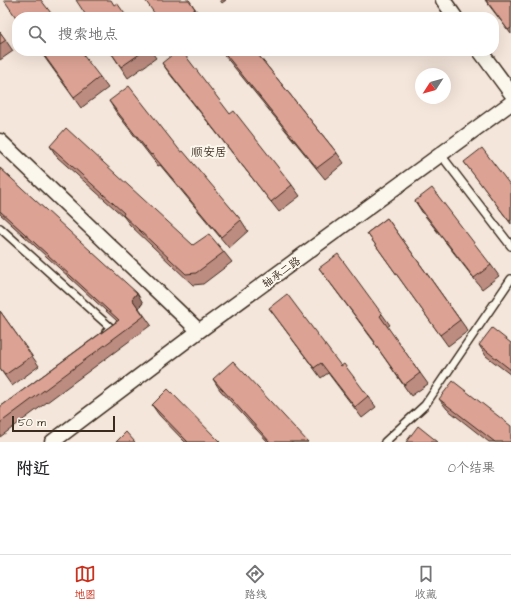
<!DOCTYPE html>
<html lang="zh">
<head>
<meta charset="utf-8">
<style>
  body { margin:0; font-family:"Architects Daughter","LXGW WenKai TC",sans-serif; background:#f2f2f2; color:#202124 }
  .compass { position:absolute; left:415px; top:68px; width:36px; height:36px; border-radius:50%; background:#fff; box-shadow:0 4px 16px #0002; rotate:234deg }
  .scale { position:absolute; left:12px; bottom:10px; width:103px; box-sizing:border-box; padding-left:4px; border:2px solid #3b2a1e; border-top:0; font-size:11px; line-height:14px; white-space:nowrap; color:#3b2a1e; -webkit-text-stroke:3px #fbf7ec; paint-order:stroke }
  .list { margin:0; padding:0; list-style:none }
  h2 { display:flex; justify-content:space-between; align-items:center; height:52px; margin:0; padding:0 16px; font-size:17px }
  h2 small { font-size:13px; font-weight:400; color:#757577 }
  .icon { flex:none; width:22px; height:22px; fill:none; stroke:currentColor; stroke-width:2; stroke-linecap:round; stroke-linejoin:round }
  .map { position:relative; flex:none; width:511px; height:442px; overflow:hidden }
  .search { position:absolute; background:#fff; box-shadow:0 4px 16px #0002; left:12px; right:12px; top:12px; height:44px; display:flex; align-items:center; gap:10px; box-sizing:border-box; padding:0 14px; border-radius:16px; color:#757577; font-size:15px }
  .sheet { height:112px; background:#fff }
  nav { display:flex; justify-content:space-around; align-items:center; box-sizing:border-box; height:56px; border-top:1px solid #e0e0e0; background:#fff; font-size:11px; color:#757577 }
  nav a { display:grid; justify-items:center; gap:2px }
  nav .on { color:#c8321e }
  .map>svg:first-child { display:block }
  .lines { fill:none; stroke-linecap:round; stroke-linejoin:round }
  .lane-casing { stroke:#3b2a1e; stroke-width:10 }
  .street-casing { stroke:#3b2a1e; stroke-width:17 }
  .lane { stroke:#fbf7ec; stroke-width:7 }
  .street { stroke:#fbf7ec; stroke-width:14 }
  .wall { fill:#bd8c80; stroke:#3b2a1e }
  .shaded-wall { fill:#9a7268; stroke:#3b2a1e }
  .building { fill:#dca395; stroke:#3b2a1e }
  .labels { text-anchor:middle; stroke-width:4; stroke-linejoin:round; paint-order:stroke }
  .street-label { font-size:11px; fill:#3b2a1e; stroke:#fbf7ec }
  .neighbourhood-label { font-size:12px; fill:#3b2a1e; stroke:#fbf7ec }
</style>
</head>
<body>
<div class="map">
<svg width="511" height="442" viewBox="0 0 511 442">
  <rect width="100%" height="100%" fill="#f5e6db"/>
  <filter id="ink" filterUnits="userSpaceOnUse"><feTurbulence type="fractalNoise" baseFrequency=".025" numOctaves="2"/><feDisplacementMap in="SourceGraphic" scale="8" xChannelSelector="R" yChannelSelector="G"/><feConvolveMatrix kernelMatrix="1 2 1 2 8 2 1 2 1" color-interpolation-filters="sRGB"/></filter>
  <g filter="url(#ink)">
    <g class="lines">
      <!-- lane casing -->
      <g class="lane-casing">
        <path id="lane" d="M441 155 511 246
          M0 228 111 328 106 332
          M385 442 425 405 511 279"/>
      </g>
      <!-- street casing -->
      <g class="street-casing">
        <path id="street" d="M443 0 455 17
          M480 51 511 93
          M0 141 199 331
          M52 442 199 331 511 103"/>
      </g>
      <!-- lane -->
      <use href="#lane" class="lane"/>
      <!-- street -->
      <use href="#street" class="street"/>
    </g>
    <!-- wall -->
    <path class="wall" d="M189 0 201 17H157Z
      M220 0H226L222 3Z
      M485 0H511V34Z
      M0 32 13 51 0 60Z
      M40 51 100 77 108 88 81 108Z
      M110 51H151L156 58 128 78Z
      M221 51H255L337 153 344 163 325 179Z
      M162 63 230 114 292 185 300 196 279 212 169 73Z
      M109 101 181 152 241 220 248 231 229 248 160 165 158 166 116 112Z
      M50 146 193 245 224 252 232 262 203 284 193 285 130 225 124 217 57 157Z
      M464 162 511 186V224L472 172Z
      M0 168 143 303 139 308 151 325 0 437V407L117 321 0 214Z
      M415 201 491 265 499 276 482 289 422 212Z
      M387 218 468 331 448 346 367 233Z
      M319 268 382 314 390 325 387 327 428 384 411 396 374 343H375Z
      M269 308 341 366 368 396 376 407 362 418 328 373 321 378Z
      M0 311 39 366 12 386 0 369Z
      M511 343V375L486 356 479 345Z
      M213 379 308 442H268L220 390Z
      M439 399 511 442H489L447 409Z
      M152 405 220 442H185L159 415Z"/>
    <!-- shaded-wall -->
    <path class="shaded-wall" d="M137 293 143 303 138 308 132 299Z"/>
    <!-- building -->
    <path class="building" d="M4 0H41L54 17H17V19Z
      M76 0H111L114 5 117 3 127 17H87Z
      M145 0H189L195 9 185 17H157Z
      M486 0H511V28L508 30Z
      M224 13 228 17H219Z
      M0 32 6 40 0 44Z
      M41 51H80L100 77 74 97Z
      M110 51H144L121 67Z
      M177 51H182L230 114 234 111 292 185 271 202 162 63Z
      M223 51H255L337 153 317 168Z
      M129 86 181 152 183 151 241 220 221 237 152 154 151 155 109 101Z
      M66 128 193 245 209 234 224 252 196 273 186 274 123 215 124 213 50 146Z
      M482 148 511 186V220L509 221 464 162Z
      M0 168 137 293 132 299 144 316 0 423V407L119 320 0 211Z
      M432 188 491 265 474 278 415 201Z
      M387 218 460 320 440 335 367 233Z
      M338 254 382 314 380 316 420 373 404 385 374 343 375 342 319 268Z
      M287 294 341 366 344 364 368 396 355 407 321 363 314 368 269 308Z
      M0 311 32 356 5 375 0 369Z
      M492 328 511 343V370L479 345Z
      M233 361 308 442H270L213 379Z
      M453 381 511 426V442H495L439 399Z
      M168 389 220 442H188L152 405Z
      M418 426 438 442H406Z
      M126 432 135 442H116Z"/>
  </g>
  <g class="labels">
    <!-- street labels -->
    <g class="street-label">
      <text transform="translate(281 272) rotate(-36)" y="4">轴承二路</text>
    </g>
    <!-- neighbourhood labels -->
    <g class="neighbourhood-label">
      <text x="209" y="156">顺安居</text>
    </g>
  </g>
</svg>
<svg class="compass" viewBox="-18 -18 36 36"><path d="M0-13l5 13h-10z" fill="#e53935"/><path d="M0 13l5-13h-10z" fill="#757577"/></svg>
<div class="scale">50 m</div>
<div class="search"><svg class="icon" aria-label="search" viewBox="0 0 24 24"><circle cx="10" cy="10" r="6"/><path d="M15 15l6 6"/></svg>搜索地点</div>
</div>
<section class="sheet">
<h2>附近<small>0个结果</small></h2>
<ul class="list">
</ul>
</section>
<nav>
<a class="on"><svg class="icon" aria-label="map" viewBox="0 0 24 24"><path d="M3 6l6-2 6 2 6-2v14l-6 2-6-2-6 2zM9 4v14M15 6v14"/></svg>地图</a>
<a><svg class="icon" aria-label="directions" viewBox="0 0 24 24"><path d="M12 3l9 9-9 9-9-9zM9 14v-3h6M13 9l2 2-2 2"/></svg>路线</a>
<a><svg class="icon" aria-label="saved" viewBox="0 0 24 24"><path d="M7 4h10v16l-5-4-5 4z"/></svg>收藏</a>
</nav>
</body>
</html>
